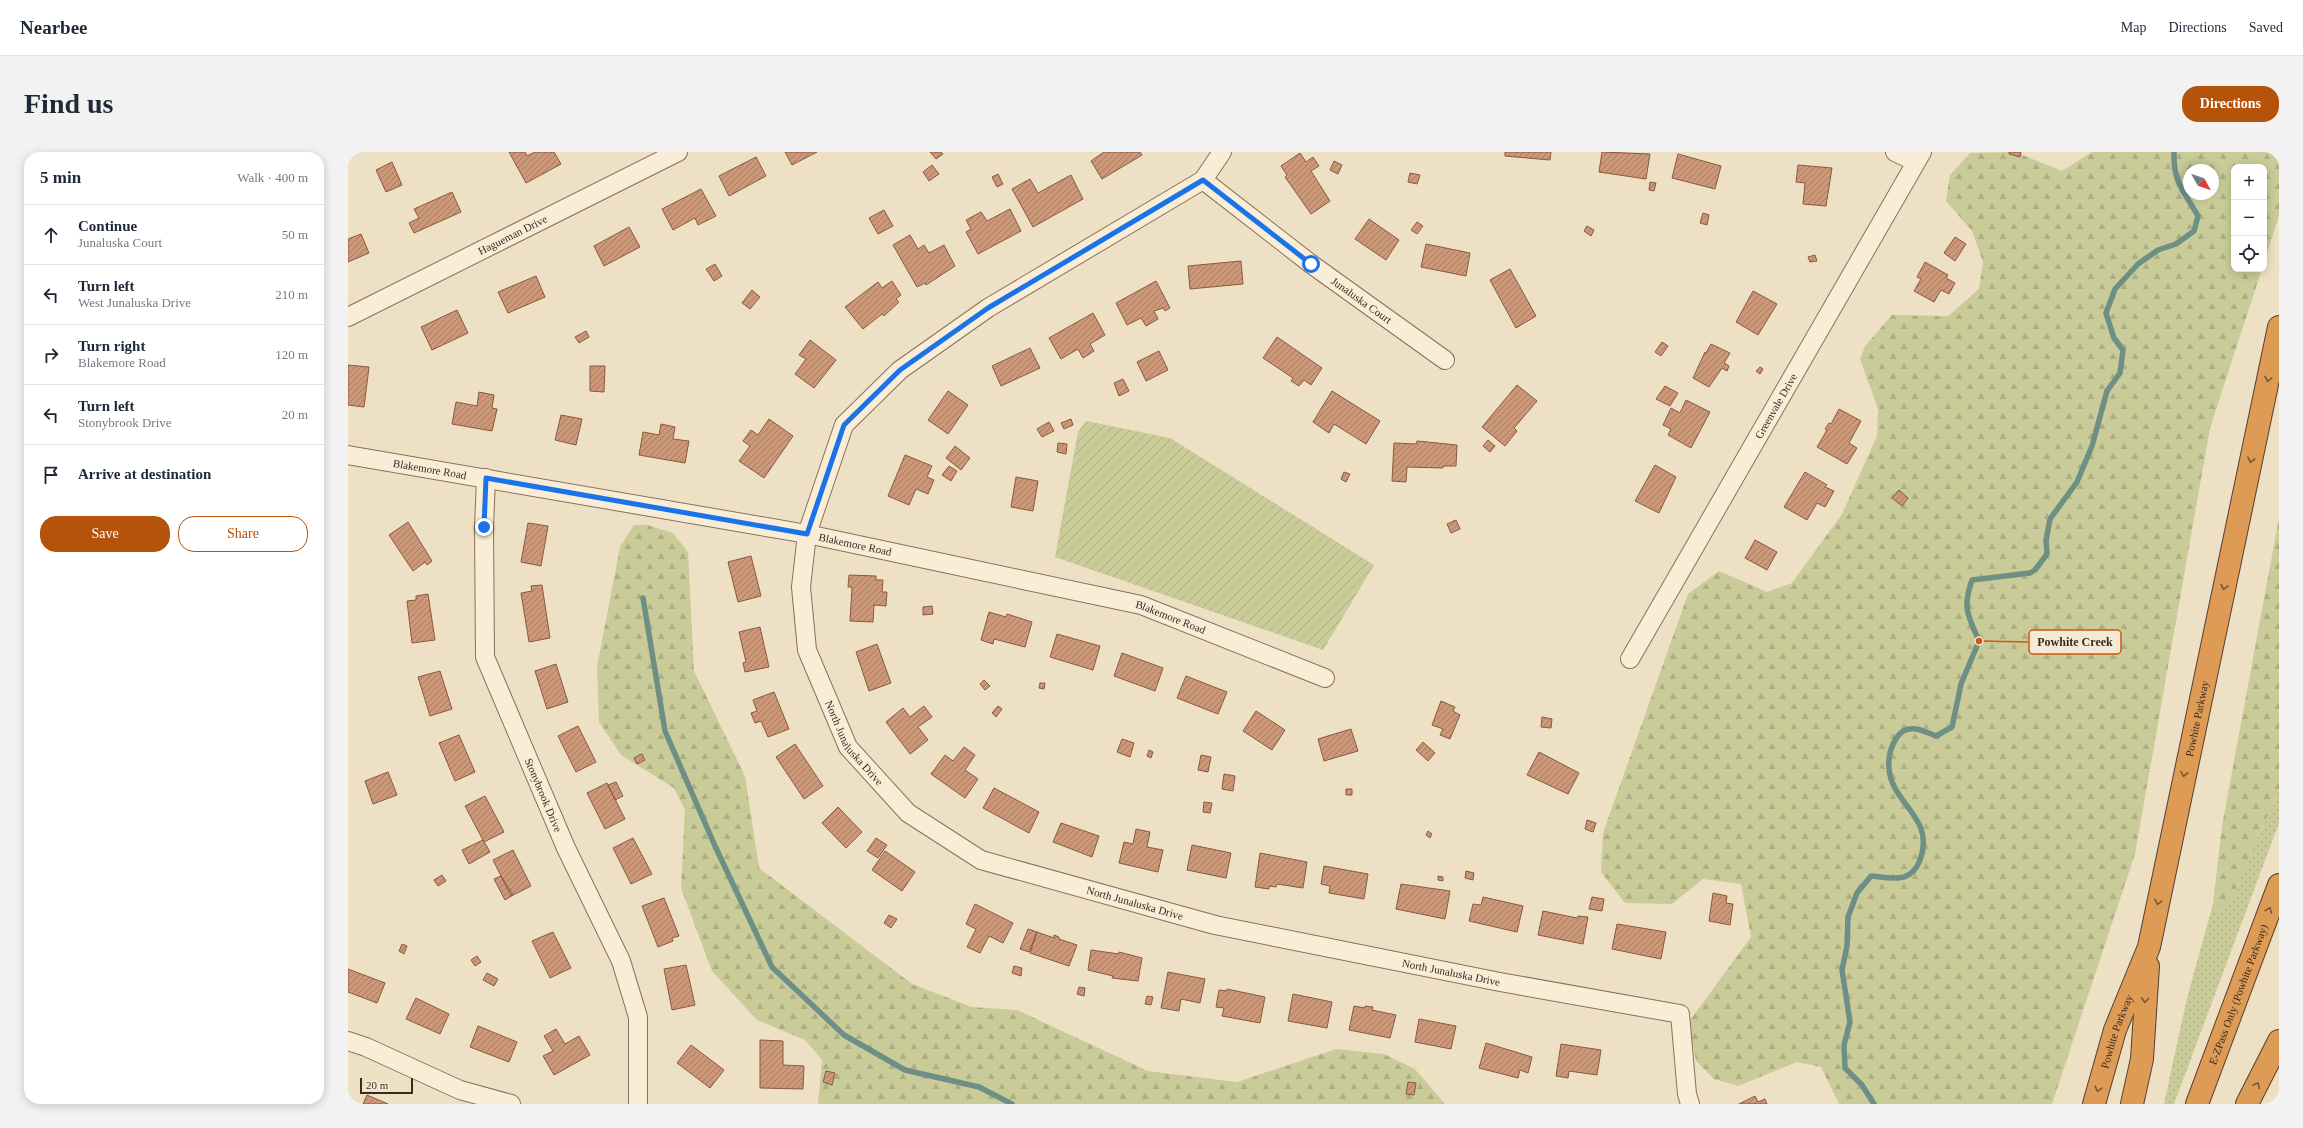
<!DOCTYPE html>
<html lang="en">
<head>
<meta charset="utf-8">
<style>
  body { margin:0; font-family:Georgia,serif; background:#f2f2f3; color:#1f2937 }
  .controls { position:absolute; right:12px; top:12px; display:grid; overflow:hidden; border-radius:8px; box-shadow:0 2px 10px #0003 }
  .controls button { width:36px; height:36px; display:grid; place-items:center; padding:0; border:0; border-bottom:1px solid #e0e1e3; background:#fff; color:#1f2937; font:20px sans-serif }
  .compass { position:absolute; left:1835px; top:12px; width:36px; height:36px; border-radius:50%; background:#fff; box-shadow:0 2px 10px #0003; rotate:130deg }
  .scale { position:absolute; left:12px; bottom:10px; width:53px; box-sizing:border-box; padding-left:4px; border:2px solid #392a1e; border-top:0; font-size:11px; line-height:14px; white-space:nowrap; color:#392a1e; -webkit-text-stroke:3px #f5ead4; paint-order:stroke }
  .stop { position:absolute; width:12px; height:12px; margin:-9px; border:3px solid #1a73e8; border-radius:50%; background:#fff }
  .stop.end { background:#1a73e8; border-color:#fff; box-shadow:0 1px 4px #0008 }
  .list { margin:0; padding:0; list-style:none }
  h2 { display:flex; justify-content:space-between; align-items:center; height:52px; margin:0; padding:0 16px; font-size:17px }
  h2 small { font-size:13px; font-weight:400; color:#747a83 }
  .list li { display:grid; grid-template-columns:26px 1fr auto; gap:12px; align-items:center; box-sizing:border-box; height:60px; padding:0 16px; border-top:1px solid #e0e1e3 }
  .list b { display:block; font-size:15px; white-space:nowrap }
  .list p { margin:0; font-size:13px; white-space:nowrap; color:#747a83 }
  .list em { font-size:13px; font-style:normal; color:#747a83 }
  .actions { display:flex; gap:8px; padding:12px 16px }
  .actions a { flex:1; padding:9px 0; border:1px solid #b45309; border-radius:16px; text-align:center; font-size:14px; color:#b45309 }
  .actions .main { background:#b45309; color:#fff }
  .icon { flex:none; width:22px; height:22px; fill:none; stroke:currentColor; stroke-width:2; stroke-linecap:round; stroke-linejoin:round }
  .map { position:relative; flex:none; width:1931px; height:952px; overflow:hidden; border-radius:16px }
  header { display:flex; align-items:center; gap:24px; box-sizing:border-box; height:56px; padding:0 20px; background:#fff; border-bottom:1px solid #e0e1e3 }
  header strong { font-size:19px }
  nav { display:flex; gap:22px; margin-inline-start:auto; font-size:14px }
  .intro { display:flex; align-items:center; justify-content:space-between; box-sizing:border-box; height:96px; padding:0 24px }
  h1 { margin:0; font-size:28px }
  .button { padding:10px 18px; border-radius:16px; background:#b45309; color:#fff; font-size:14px; font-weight:700 }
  main { display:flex; gap:24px; padding:0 24px }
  aside { flex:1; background:#fff; border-radius:16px; box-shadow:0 2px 10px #0003 }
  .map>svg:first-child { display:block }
  .grass { fill:url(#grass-dots) }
  .forest { fill:url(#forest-firs); fill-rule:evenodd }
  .garden { fill:url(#garden-furrows) }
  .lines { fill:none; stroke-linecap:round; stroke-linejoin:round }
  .stream { stroke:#6d8f85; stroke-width:5.5 }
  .building { fill:url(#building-hatch); stroke:#885940 }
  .minor-casing { stroke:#89715b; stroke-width:20 }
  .motorway-casing { stroke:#573f2f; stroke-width:24 }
  .minor { stroke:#f9edd7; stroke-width:18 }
  .motorway { stroke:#dd9b55; stroke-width:22 }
  .oneway { stroke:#7b5734 }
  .route { stroke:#1a73e8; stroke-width:5 }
  .labels { text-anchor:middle; stroke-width:4; stroke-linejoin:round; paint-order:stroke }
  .street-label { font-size:11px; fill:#392a1e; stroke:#f5ead4 }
  .leader { fill:none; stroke:#d6540e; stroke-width:1.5 }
  .callout-dot { fill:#d6540e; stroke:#f5ead4; stroke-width:1.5 }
  .callout { fill:#f5ead4; stroke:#d6540e; stroke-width:1.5 }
  .callout-label { font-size:12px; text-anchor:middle; font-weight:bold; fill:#392a1e }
</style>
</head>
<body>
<header>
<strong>Nearbee</strong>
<nav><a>Map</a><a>Directions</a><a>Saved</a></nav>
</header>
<div class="intro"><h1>Find us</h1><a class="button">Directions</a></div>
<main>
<aside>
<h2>5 min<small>Walk · 400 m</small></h2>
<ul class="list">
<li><svg class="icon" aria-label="ahead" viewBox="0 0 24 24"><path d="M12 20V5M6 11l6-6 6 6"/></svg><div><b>Continue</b><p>Junaluska Court</p></div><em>50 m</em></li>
<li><svg class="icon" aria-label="left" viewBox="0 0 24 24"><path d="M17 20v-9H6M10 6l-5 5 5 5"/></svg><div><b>Turn left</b><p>West Junaluska Drive</p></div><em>210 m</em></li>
<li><svg class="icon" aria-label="right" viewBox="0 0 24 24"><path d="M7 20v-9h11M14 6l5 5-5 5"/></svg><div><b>Turn right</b><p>Blakemore Road</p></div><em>120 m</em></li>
<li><svg class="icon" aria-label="left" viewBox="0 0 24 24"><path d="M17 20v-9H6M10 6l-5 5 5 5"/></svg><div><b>Turn left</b><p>Stonybrook Drive</p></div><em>20 m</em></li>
<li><svg class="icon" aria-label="arrive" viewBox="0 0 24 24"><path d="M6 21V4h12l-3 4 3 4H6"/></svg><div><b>Arrive at destination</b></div></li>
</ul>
<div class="actions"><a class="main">Save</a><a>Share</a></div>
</aside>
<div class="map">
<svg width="1931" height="952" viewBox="0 0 1931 952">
  <defs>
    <pattern id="grass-dots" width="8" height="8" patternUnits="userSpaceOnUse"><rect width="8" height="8" fill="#c9cc98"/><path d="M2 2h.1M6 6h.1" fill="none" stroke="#adaf83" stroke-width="1.8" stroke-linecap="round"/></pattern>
    <pattern id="forest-firs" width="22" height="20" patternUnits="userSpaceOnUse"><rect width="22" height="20" fill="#c9cc98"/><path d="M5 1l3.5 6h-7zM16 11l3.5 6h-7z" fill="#adaf83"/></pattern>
    <pattern id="garden-furrows" width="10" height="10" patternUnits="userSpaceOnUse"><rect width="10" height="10" fill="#c9cc98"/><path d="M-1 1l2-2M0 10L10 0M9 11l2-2" fill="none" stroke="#adaf83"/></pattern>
    <pattern id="building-hatch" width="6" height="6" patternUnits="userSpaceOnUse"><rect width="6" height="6" fill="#cc987a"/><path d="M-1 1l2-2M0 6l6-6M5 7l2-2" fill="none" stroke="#a77c63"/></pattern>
  </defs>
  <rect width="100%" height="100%" fill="#eee0c4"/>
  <!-- grass -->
  <path class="grass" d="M1931 637V671L1826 952H1816L1839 846 1865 752 1870 760 1880 756Z"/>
  <!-- forest -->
  <path class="forest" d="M1667 0 1714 19 1744 0H1931V64L1916 110V15H1886V117H1914L1862 276 1787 702 1704 952H1491L1473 915 1449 910 1390 934 1366 927 1348 909 1340 871 1403 785 1393 732 1355 727 1324 752 1277 751 1253 720 1255 681 1340 442 1371 419 1419 440 1444 431 1494 362 1529 284 1530 257 1512 207 1517 194 1544 163 1600 164 1631 137 1635 110 1624 79 1598 49 1602 23 1622 1ZM1841 18H1865V42H1841Z
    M1931 366V637L1880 756 1870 760 1865 752 1874 674Z
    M286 373H299L325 381 340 400 346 519 397 624 411 716 564 832 624 855 669 858 800 919 889 930 988 897 1036 902 1067 917 1097 952H470L474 908 457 888 409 868 364 819 333 736 337 658 326 636 273 603 251 570 249 515 272 395Z"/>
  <!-- garden -->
  <path class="garden" d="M738 269 822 286 1026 413 975 498 707 405 730 280Z"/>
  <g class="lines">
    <!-- stream -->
    <path class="stream" d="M295 446 317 579 367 694 424 815 496 883 557 918 631 935 664 952
      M1526 952 1514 933 1497 916 1496 893 1502 870 1494 818 1499 794 1500 765 1509 741 1523 724C1545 726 1563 732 1572 708 1588 665 1543 652 1541 616 1540 605 1543 594 1549 585 1559 570 1576 579 1588 584L1604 575 1613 532 1631 489C1620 463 1614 457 1624 428L1682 421 1687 418 1699 402 1698 388 1702 367 1729 330 1744 294 1759 239 1772 221 1775 198 1766 186 1758 161 1767 137 1790 112 1810 98 1828 92 1846 79 1850 64C1836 39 1825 31 1826 0"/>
  </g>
  <!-- building -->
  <path class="building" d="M161 0H177L179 4 187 0H206L213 12 178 31Z
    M437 0H469L444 13Z
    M582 0H593L595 2 588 7Z
    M756 0H792L794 3 754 27 743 9Z
    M1157 0H1203L1202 8 1157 4Z
    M1254 0 1302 2 1298 27 1251 20Z
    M1661 0H1673L1672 5 1661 2Z
    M952 1 958 10 965 5 971 14 963 19 982 49 963 62 937 25 939 23 933 14Z
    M1330 2 1373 14 1367 37 1324 26Z
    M408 5 418 24 381 44 371 24Z
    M986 9 994 13 990 22 982 18Z
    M44 10 54 33 38 40 28 18Z
    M584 13 591 22 581 29 575 20Z
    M1450 13 1484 16 1478 54 1455 52 1457 31 1448 30Z
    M1062 21 1072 23 1069 32 1060 30Z
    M650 22 655 32 649 35 644 25Z
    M723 23 735 47 685 75 664 37 682 27 690 41Z
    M1302 30 1308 31 1306 39 1301 38Z
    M353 37 368 64 350 73 347 66 325 78 314 57Z
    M104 40 113 60 66 81 61 71 71 66 66 57Z
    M662 57 673 79 630 102 618 80 623 77 618 68 633 60 639 69Z
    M536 58 545 74 530 82 521 66Z
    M1355 61 1361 63 1359 73 1352 71Z
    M1021 67 1051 88 1038 108 1007 87Z
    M1069 70 1075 74 1069 82 1063 78Z
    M1239 74 1246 78 1243 84 1236 79Z
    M281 75 292 95 256 114 246 94Z
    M13 82 21 101 0 110V87Z
    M562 83 570 97 576 93 581 101 596 93 607 114 578 133 577 131 569 135 545 93Z
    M1607 85 1618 92 1607 109 1596 101Z
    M1078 92 1122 101 1118 124 1073 115Z
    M1467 103 1469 109 1462 110 1460 105Z
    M893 109 895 132 842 137 840 114Z
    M1577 110 1600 123 1598 126 1607 131 1601 142 1593 138 1586 150 1566 139 1573 127 1569 125Z
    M367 112 374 124 366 129 358 117Z
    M1162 117 1188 164 1168 176 1142 128Z
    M188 124 197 145 160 161 150 140Z
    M544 129 553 143 548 147 551 150 536 164 534 162 515 177 497 155 530 130 534 136Z
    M808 129 822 156 817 159 815 156 806 159 810 167 798 174 793 166 779 173 768 151Z
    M404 138 412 145 402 157 394 151Z
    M1405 139 1429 152 1410 183 1388 170Z
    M109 158 120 181 84 198 73 175Z
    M745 161 757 183 742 192 746 199 735 206 730 197 713 207 701 186Z
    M238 179 241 185 231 191 227 185Z
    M929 185 974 216 963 233 956 228 951 234 943 229 945 226 915 206Z
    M462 188 488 208 466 236 447 222 458 207 451 203Z
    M1314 190 1320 194 1313 204 1307 200Z
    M1363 192 1382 201 1376 211 1381 214 1379 219 1374 216 1361 235 1345 226 1357 200 1358 201Z
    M682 196 692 216 653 234 644 214Z
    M811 199 820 218 798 229 789 210Z
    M0 213 21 215 16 255 0 253Z
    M242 214H257L256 240 242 239Z
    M1412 215 1415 217 1412 222 1408 219Z
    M775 227 781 239 771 244 766 231Z
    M1169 233 1189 249 1166 276 1169 279 1157 294 1134 275Z
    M1317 234 1330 241 1322 254 1308 247Z
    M600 239 620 253 600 282 580 268Z
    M984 239 1032 269 1018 292 986 272 981 281 965 270Z
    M131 240 146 243 144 256 149 257 144 279 104 272 108 250 129 254Z
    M1338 248 1362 260 1343 296 1320 283 1323 277 1315 273 1323 256 1332 261Z
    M1491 257 1513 269 1501 291 1509 296 1499 312 1469 295 1479 278 1477 277 1481 271 1483 272Z
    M213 263 234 267 228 293 207 288Z
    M421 267 445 284 416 326 391 309 402 294 395 289 403 278 410 283Z
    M723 267 725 273 716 277 713 271Z
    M701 270 706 279 694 285 689 277Z
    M313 272 327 275 325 287 341 289 337 311 291 303 295 280 311 283Z
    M1140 288 1147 294 1142 300 1135 294Z
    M1069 289 1109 293 1108 314H1095V316L1059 315 1058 330 1044 329 1046 291 1068 292Z
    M710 291 719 292 718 302 709 300Z
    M607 294 622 306 613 318 598 306Z
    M557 303 584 314 579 325 586 328 580 342 568 337 561 353 540 344Z
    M1307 313 1328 325 1311 361 1287 349Z
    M601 314 609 319 603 329 594 323Z
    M996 320 1002 322 998 330 993 327Z
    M1457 320 1479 333 1477 335 1486 339 1477 355 1469 351 1459 368 1436 355Z
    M668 325 690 329 685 359 663 355Z
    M1551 338 1560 346 1554 354 1544 346Z
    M1108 368 1112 377 1103 381 1099 372Z
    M60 370 84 409 79 413 77 410 65 419 41 383Z
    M180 371 200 374 193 414 173 410Z
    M1407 388 1429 400 1419 418 1397 406Z
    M403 404 413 444 390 450 380 410Z
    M501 423 528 424V428H535L534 440H539L538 454 526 453 525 470 502 469 504 435H500Z
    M194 433 202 486 181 490 173 441 184 439 183 434Z
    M80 442 87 488 64 491 59 449 68 448V444Z
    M584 454 585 462 575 463V455Z
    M641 460 658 465 659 462 684 470 677 495 646 487 645 492 633 488Z
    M412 475 421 515 397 520 395 511 398 510 391 480Z
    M709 482 752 494 745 518 702 505Z
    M529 492 543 531 521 539 508 500Z
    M774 501 815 516 807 539 766 524Z
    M208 512 220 550 199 557 187 519Z
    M92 519 104 557 82 564 70 525Z
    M838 524 879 540 870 562 829 546Z
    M636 528 642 534 637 538 632 532Z
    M692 531H697L696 537 691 536Z
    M426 540 441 577 420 585 413 569 407 571 403 561 409 559 405 548Z
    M1093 549 1107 555 1105 559 1112 563 1102 587 1092 583 1095 577 1084 573Z
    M576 554 584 565 570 575 580 588 562 602 538 570 555 556 562 565Z
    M650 554 654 557 648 565 644 561Z
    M908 559 937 578 924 598 895 579Z
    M1194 565 1204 567 1203 576 1193 575Z
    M230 574 248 610 228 620 210 584Z
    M1003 577 1010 599 976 609 970 587Z
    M111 583 127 620 107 629 91 591Z
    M774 587 786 591 782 605 769 600Z
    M1075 590 1087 601 1080 609 1068 598Z
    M447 592 475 634 456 647 428 605Z
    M616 595 627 603 617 618 630 627 617 646 583 622 597 603 605 609Z
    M801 598 805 600 803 606 799 604Z
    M1191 600 1231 621 1220 642 1179 623Z
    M294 602 297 608 289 612 286 606Z
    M853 603 863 605 860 620 850 618Z
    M40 620 49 643 25 652 17 629Z
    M876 622 887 624 885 639 874 637Z
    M268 630 275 644 267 648 260 633Z
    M259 631 277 667 257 677 239 641Z
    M646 636 691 660 681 681 635 656Z
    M998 637H1004V643H998Z
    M137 644 156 680 136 690 117 654Z
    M856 650 864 651 862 661 855 660Z
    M490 655 514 680 498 696 474 671Z
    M1239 668 1248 671 1245 680 1237 677Z
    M713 671 751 684 744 705 705 690Z
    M788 677 802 680 799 695 815 698 810 720 771 711 776 690 785 692Z
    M1080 679 1084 682 1082 686 1078 683Z
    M285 686 304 722 283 732 265 696Z
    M528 686 539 693 530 706 519 699Z
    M135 688 142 700 121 712 114 698Z
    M844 693 883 701 878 726 839 718Z
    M165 698 183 734 163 744 145 708Z
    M537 699 567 720 554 739 524 718Z
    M912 701 959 710 955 736 929 732 928 735 921 734V737L907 735Z
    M976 714 1020 722 1016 747 981 741 982 734 973 732Z
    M1118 719 1126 721 1125 728 1117 726Z
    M94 723 98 729 90 734 86 728Z
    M153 724 165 743 157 748 146 727Z
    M1090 724 1095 725V729L1090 728Z
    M1053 732 1102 739 1097 767 1048 757Z
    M1365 741 1379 744 1378 751 1385 752 1382 773 1361 769Z
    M1135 745 1175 754 1169 780 1121 769 1125 752 1133 753Z
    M1244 745 1256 747 1254 759 1241 757Z
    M316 746 331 784 324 786 325 789 310 795 294 754Z
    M627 752 665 771 655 791 641 784 632 801 619 795 628 777 618 772Z
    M1195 759 1229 766 1230 764 1240 765 1235 792 1190 783Z
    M541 763 549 767 543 776 536 771Z
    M1269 772 1318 780 1313 807 1264 797Z
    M680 777 689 780 681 800 672 797Z
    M205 780 223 816 202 826 184 789Z
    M689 780 706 786V783L711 785V787L729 793 721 814 682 801Z
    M54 792 59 794 56 802 51 799Z
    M743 798 771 802V800L794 806 790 829 764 826 765 824 740 818Z
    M129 804 133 810 127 814 123 808Z
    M338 813 347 853 324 858 316 817Z
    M666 814 674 816 673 824 664 821Z
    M0 817 37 831 29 851 0 840Z
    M820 820 857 827 852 851 833 847 831 859 813 856Z
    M139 821 150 827 146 834 135 828Z
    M731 835 737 836 736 844 729 842Z
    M879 837 917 845 912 871 874 864 876 856 868 855 871 838 879 839Z
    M945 842 984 850 979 876 940 869Z
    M799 844 805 845 803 853 797 852Z
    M68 846 101 862 92 882 58 867Z
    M1006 854 1017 856V854L1025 855 1024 858 1048 863 1042 886 1001 878Z
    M1071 867 1108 874 1103 897 1067 890Z
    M130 874 169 890 161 910 122 895Z
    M208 877 217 892 231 884 242 903 206 923 195 904 205 899 196 884Z
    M412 888 435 889V913L456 914 455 937 412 936Z
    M1138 891 1184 905 1180 921 1172 918 1170 926 1131 916Z
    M1213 892 1253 898 1249 923 1221 919 1220 926 1208 924Z
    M343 893 376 918 362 936 329 911Z
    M478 919 487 921 484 933 475 930Z
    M1060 930 1068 931 1066 943 1058 942Z
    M19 943 40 952H15Z
    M1407 944 1410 950 1417 947 1419 952H1391Z"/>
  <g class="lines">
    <!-- minor casing -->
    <g class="minor-casing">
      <g id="minor">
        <path id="s1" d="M874 0 855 28 640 156 552 218 496 273 459 382 453 435 459 498 500 595 560 661 633 708 867 773 1152 830 1332 862 1339 942 1342 952"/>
        <path d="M1547 0 1568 10"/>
        <path id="s2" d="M855 28 963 112 1097 208"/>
        <path id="s3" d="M0 165 330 0"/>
        <path id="s4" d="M0 303 459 382 793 453 977 526"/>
        <path id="s5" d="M138 326 136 375 137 505 218 696 273 809 290 865V952"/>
        <path id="s6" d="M1282 507 1574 0"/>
        <path d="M0 889 18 895 112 938 163 952"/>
      </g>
    </g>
    <!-- motorway casing -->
    <g class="motorway-casing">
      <g id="motorway">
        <path id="s7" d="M1746 952 1767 878 1801 795 1931 175"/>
        <path d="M1784 952 1794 907 1800 814"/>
        <path id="s8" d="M1849 952 1931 733"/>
        <path d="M1899 952 1931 889"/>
      </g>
    </g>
    <!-- minor -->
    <use href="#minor" class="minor"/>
    <!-- motorway -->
    <use href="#motorway" class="motorway"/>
  </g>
  <!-- one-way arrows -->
  <defs><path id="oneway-chevron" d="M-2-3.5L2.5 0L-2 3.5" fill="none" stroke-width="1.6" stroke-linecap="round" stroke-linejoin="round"/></defs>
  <g class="oneway">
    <use href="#oneway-chevron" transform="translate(1920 227) rotate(102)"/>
    <use href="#oneway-chevron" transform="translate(1903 308) rotate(102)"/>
    <use href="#oneway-chevron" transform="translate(1876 435) rotate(102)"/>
    <use href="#oneway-chevron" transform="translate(1836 622) rotate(102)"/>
    <use href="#oneway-chevron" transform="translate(1810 750) rotate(102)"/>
    <use href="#oneway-chevron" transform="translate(1921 758) rotate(-69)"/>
    <use href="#oneway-chevron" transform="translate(1797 848) rotate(94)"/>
    <use href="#oneway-chevron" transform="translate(1909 933) rotate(-63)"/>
    <use href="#oneway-chevron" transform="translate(1750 937) rotate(106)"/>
  </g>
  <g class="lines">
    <!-- route -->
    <path class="route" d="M136 375 138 326 459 382 496 273 552 218 640 156 855 28 963 112"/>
  </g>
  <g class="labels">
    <!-- street labels -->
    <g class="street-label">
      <text dy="4" stroke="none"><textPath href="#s3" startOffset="184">Hagueman Drive</textPath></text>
      <text dy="4" stroke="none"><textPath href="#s2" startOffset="199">Junaluska Court</textPath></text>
      <text dy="4" stroke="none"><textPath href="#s6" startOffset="292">Greenvale Drive</textPath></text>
      <text dy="4" stroke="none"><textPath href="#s4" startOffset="83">Blakemore Road</textPath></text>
      <text dy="4" stroke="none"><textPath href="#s4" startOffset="515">Blakemore Road</textPath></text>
      <text dy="4" stroke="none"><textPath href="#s4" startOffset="839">Blakemore Road</textPath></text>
      <text dy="4" stroke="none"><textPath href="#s7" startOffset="400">Powhite Parkway</textPath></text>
      <text dy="4" stroke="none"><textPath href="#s1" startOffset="807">North Junaluska Drive</textPath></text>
      <text dy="4" stroke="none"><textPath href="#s5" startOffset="329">Stonybrook Drive</textPath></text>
      <text dy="4" stroke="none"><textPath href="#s1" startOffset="1143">North Junaluska Drive</textPath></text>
      <text dy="4" stroke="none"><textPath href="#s1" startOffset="1467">North Junaluska Drive</textPath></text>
      <text dy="4" stroke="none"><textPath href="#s8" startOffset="117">E-ZPass Only (Powhite Parkway)</textPath></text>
      <text dy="4" stroke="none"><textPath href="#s7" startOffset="76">Powhite Parkway</textPath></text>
    </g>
  </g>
  <!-- callouts -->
  <path class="leader" d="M1631 489L1681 490"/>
  <circle class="callout-dot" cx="1631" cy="489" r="4"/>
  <rect class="callout" x="1681" y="478" width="92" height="24" rx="4"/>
  <g class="callout-label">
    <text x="1727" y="494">Powhite Creek</text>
  </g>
</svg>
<div class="controls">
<button>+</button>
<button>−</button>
<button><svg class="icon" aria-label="locate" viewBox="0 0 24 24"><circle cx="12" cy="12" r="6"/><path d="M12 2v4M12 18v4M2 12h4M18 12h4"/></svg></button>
</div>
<svg class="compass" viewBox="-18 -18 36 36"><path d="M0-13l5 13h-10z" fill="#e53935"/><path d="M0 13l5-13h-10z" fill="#747a83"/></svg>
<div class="scale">20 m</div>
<div class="stop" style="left:963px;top:112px"></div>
<div class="stop end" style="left:136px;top:375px"></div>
</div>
</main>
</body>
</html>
